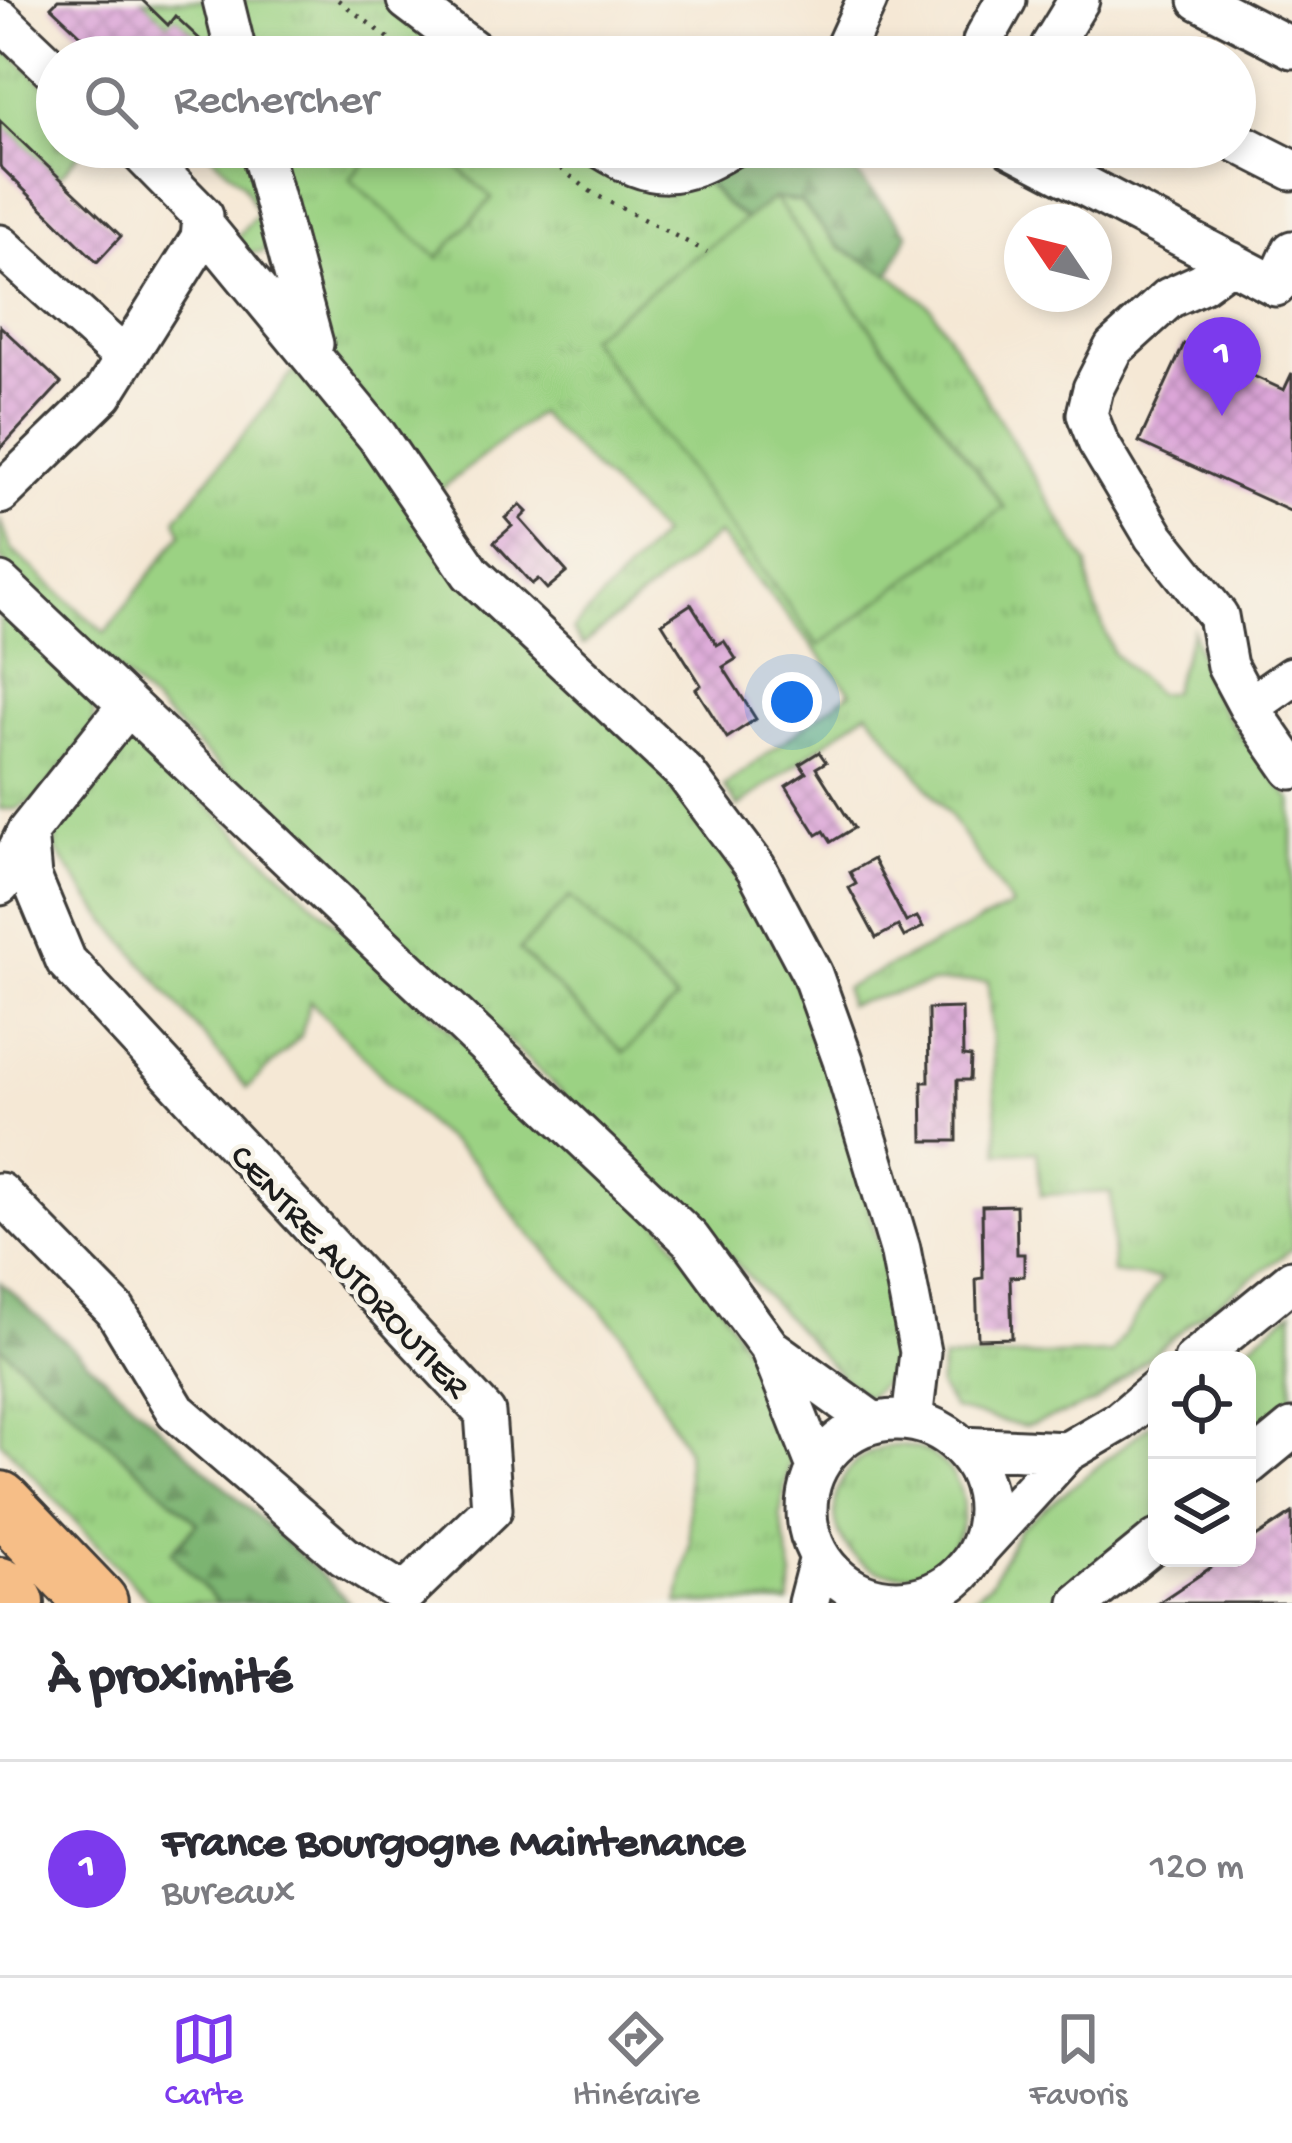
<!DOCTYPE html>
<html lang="fr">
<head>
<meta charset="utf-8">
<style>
  body { margin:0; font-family:"Gochi Hand",sans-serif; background:#f2f2f3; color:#2b2b33 }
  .controls { position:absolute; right:36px; bottom:36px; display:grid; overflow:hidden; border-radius:24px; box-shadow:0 6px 18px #0003 }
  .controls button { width:108px; height:108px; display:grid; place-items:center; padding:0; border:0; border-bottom:3px solid #e1e1e2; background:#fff; color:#2b2b33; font:60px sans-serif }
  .compass { position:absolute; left:1004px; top:204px; width:108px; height:108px; border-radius:50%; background:#fff; box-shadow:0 6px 18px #0003; rotate:305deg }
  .you { position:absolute; left:792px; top:702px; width:42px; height:42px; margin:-30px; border:9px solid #fff; border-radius:50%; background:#1a73e8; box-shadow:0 0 0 18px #1a73e833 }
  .badge { display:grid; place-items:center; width:78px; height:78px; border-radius:50%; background:#7c3aed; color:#fff; font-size:39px; font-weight:700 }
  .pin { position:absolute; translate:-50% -99px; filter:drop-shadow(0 3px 6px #0008) }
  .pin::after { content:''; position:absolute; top:63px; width:42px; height:36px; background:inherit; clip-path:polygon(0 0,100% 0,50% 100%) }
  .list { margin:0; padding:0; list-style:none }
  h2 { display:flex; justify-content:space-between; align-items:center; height:156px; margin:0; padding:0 48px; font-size:51px }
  h2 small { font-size:39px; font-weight:400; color:#7c7c81 }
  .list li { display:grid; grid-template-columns:78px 1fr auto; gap:36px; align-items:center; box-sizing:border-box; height:216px; padding:0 48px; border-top:3px solid #e1e1e2 }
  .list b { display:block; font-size:45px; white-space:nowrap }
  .list p { margin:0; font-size:39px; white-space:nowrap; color:#7c7c81 }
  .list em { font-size:39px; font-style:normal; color:#7c7c81 }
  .icon { flex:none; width:66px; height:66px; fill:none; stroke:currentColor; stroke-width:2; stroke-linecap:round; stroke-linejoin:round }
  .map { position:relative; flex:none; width:1292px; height:1603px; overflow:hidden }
  .search { position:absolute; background:#fff; box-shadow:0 6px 18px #0003; left:36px; right:36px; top:36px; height:132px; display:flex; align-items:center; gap:30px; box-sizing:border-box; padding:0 42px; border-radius:66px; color:#7c7c81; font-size:45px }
  .sheet { height:372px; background:#fff }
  nav { display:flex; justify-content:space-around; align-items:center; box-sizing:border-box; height:168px; border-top:3px solid #e1e1e2; background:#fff; font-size:33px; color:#7c7c81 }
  nav a { display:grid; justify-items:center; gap:6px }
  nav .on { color:#7c3aed }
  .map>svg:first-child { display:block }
  .grass { fill:url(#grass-tufts); stroke:#5c7750; stroke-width:3 }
  .forest { fill:url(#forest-firs); stroke:#4c6846; stroke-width:3 }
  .pitch { fill:#9bd283; stroke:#5c7750; stroke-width:3 }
  .building { fill:url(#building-cross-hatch) }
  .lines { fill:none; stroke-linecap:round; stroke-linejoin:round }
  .minor-casing { stroke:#3d3b38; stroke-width:45 }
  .highway-casing { stroke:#3d3b38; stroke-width:66 }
  .path { stroke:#3d3b38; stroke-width:4.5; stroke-dasharray:3 9; stroke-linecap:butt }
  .minor { stroke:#fff; stroke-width:39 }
  .highway { stroke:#f6be87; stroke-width:60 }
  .labels { text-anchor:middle; stroke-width:9; stroke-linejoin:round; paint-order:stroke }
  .street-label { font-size:36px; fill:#1c1c1c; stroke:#f7f3e8 }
</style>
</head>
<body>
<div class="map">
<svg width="1292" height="1603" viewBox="0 0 1292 1603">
  <defs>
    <pattern id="grass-tufts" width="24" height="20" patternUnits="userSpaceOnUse" patternTransform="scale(3)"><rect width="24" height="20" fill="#9bd283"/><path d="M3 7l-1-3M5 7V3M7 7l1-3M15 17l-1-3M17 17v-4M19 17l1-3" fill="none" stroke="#85b471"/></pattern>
    <pattern id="forest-firs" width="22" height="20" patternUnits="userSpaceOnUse" patternTransform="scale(3)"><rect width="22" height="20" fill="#7cb471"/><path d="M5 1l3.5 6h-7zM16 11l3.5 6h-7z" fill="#65925c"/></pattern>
    <pattern id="building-cross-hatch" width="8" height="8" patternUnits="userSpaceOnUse" patternTransform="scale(3)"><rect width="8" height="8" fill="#dca6d8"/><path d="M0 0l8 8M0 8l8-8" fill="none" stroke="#bc8eb9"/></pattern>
  </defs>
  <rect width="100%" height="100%" fill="#f7f3e8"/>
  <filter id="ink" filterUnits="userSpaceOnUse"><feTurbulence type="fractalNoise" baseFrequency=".00833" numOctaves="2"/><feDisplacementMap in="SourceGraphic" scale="24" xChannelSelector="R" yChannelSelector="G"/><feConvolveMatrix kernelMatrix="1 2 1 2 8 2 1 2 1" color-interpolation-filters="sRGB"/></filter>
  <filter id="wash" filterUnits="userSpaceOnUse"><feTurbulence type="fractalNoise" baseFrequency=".004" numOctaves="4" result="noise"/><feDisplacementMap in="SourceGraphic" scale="48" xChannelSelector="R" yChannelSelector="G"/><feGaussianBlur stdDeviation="2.7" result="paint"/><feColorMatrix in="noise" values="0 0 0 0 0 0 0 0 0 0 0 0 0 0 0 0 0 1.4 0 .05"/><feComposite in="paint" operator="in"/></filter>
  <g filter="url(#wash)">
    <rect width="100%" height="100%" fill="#f5e8d5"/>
    <!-- grass -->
    <path class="grass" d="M142 0H211L219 34 206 45 176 17 168 25Z
      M232 0H389L464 57H247Z
      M0 44 57 96V147H85L59 177 0 123Z
      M203 147H251L274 233 263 252 247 253 234 241 258 213 242 183Z
      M271 147H582L700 175 724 204 746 219 589 337 1004 507 774 198 801 202 840 248 890 274 931 307 1088 565 1091 594 1113 653 1157 694 1171 692 1193 630 1206 681 1224 713 1292 801V1249L1194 1320 1094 1403 1024 1427 953 1409 939 1386 943 1359 1111 1353 1162 1279 1113 1273 1111 1192 1041 1195 1037 1151 999 1153 988 981 933 983 848 1005 845 988 1012 906 947 812 868 711 738 807 724 786 851 692 718 534 583 645 572 630 661 535 538 413 436 493 322 345Z
      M302 361 663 775C697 818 731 862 759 909 813 1002 841 1107 869 1210 881 1256 902 1306 896 1353 893 1374 883 1385 866 1397L837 1372 696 1220 0 558V518L11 549 105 633 182 533 176 519Z
      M0 608 87 693 94 709 93 729 39 797 16 809H0Z
      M119 739 150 751 663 1227 717 1299 749 1355 783 1435 790 1458 780 1515 793 1577 789 1603H678L690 1542 686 1449 623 1334 520 1223 474 1162 429 1125 310 1001 301 1036 247 1088 94 905 56 850V811Z
      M1292 1311V1412L1247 1449V1360H1231Z
      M0 1346 198 1523 172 1552 218 1603H151L0 1440Z
      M1157 1419V1522L1058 1603H967L991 1582 1019 1529Z
      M835 1510a64 64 0 1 1 128 0a64 64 0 1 1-128 0Z"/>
    <!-- forest -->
    <path class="forest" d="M745 147H834L908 234 890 274 840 248 800 202 774 198 746 219 725 204 700 175Z
      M0 1282 324 1577 350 1603H218L171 1552 198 1523 0 1346Z"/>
    <!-- pitch -->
    <path class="pitch" d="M378 147H435L492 198 438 258 350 179Z
      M774 198 1004 507 819 646 588 337Z
      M570 897 676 1000 624 1053 519 950Z"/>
    <g id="blocks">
      <!-- building -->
      <path class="building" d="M58 0H142L168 25 175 16 206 45 195 57H121L105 42 98 51 51 7Z
        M0 121 121 236 97 262 0 166Z
        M0 326 61 383 0 449Z
        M1184 344 1284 390 1292 373V512L1139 442Z
        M520 505 527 512 520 519 567 572 547 589 538 579 532 584 494 542 512 526 505 518Z
        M691 604 717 645 724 641 736 659 723 667 756 719 727 738 696 689 701 685 662 623Z
        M819 752 826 762 816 768 854 828 831 842 824 831 817 835 786 786 806 773 800 764Z
        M873 859 906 922 917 917 923 927 904 937 898 926 876 938 849 888 856 884 850 872Z
        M962 1008 963 1056 971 1057 970 1080H957V1141H923L922 1082H929L928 1009Z
        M1016 1205 1017 1254H1024V1276L1010 1277 1012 1338 978 1339 976 1279 983 1278 982 1206Z
        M1292 1513V1603H1158L1225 1558H1247V1543Z"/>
    </g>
  </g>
  <g filter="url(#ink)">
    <use href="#blocks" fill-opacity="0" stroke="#3d3b38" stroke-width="3"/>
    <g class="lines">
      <!-- minor casing -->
      <g class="minor-casing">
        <path id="minor" d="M223 0 237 57
          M407 0 482 57
          M1199 0 1292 48
          M0 19 57 73
          M841 57 867 0
          M986 57 983 41 1006 0
          M1072 57 1051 46 1079 0
          M1235 141 1292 170
          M260 147 313 344
          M600 147C654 181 678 180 731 147
          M1011 147 1276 286 1292 251
          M204 226 377 436 471 573 685 773 756 868 812 974 843 1060 900 1249 920 1352 912 1421
          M0 245 125 358
          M1231 262 1202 283 1169 298 1114 348 1093 389 1087 414 1098 442 1154 536 1218 616 1227 666 1249 707 1292 769
          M0 494 103 394 201 238 203 216 135 147
          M0 583 690 1239 770 1348 817 1467
          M1249 707 1292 677
          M0 885 27 832 128 705
          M0 1193 115 1310 176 1411 344 1556 404 1594 492 1509 485 1413 66 961 31 877 27 832
          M770 1348 874 1423
          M1194 1360 1292 1280
          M807 1510a90 90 0 1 1 180 0a90 90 0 1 1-180 0Z
          M962 1447 1067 1452
          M1247 1466 1292 1429
          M980 1547 1067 1452 1120 1421 1157 1390
          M808 1603 820 1557
          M1080 1603 1157 1540"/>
      </g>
      <!-- highway casing -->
      <g class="highway-casing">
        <path id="highway" d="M0 1502 97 1603
          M0 1588 14 1603"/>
      </g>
      <!-- path -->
      <path class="path" d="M338 0 414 57
        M532 147 594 194 707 252"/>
      <!-- minor -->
      <use href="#minor" class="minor"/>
      <!-- highway -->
      <use href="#highway" class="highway"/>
    </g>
  </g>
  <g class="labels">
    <!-- street labels -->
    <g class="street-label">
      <text transform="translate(352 1269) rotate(47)" y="13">CENTRE AUTOROUTIER</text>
    </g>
  </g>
</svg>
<div class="controls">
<button><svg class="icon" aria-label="locate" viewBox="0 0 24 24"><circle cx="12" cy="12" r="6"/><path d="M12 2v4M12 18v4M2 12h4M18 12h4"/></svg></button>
<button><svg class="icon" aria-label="layers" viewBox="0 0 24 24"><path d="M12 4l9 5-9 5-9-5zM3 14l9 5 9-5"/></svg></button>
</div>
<svg class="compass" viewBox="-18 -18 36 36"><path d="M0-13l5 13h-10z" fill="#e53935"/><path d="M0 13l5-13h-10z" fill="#7c7c81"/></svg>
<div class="you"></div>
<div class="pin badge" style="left:1222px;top:416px">1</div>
<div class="search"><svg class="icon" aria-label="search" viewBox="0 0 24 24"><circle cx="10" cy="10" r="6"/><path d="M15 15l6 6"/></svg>Rechercher</div>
</div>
<section class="sheet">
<h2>À proximité<small></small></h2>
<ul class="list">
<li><span class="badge">1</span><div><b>France Bourgogne Maintenance</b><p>Bureaux</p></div><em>120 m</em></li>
</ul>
</section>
<nav>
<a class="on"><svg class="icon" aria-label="map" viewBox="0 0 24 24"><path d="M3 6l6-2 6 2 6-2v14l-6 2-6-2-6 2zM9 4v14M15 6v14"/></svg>Carte</a>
<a><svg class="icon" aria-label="directions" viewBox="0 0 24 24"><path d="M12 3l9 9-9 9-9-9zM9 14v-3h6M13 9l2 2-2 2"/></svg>Itinéraire</a>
<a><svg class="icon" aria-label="saved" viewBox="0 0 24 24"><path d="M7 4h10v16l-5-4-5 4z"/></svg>Favoris</a>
</nav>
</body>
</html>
